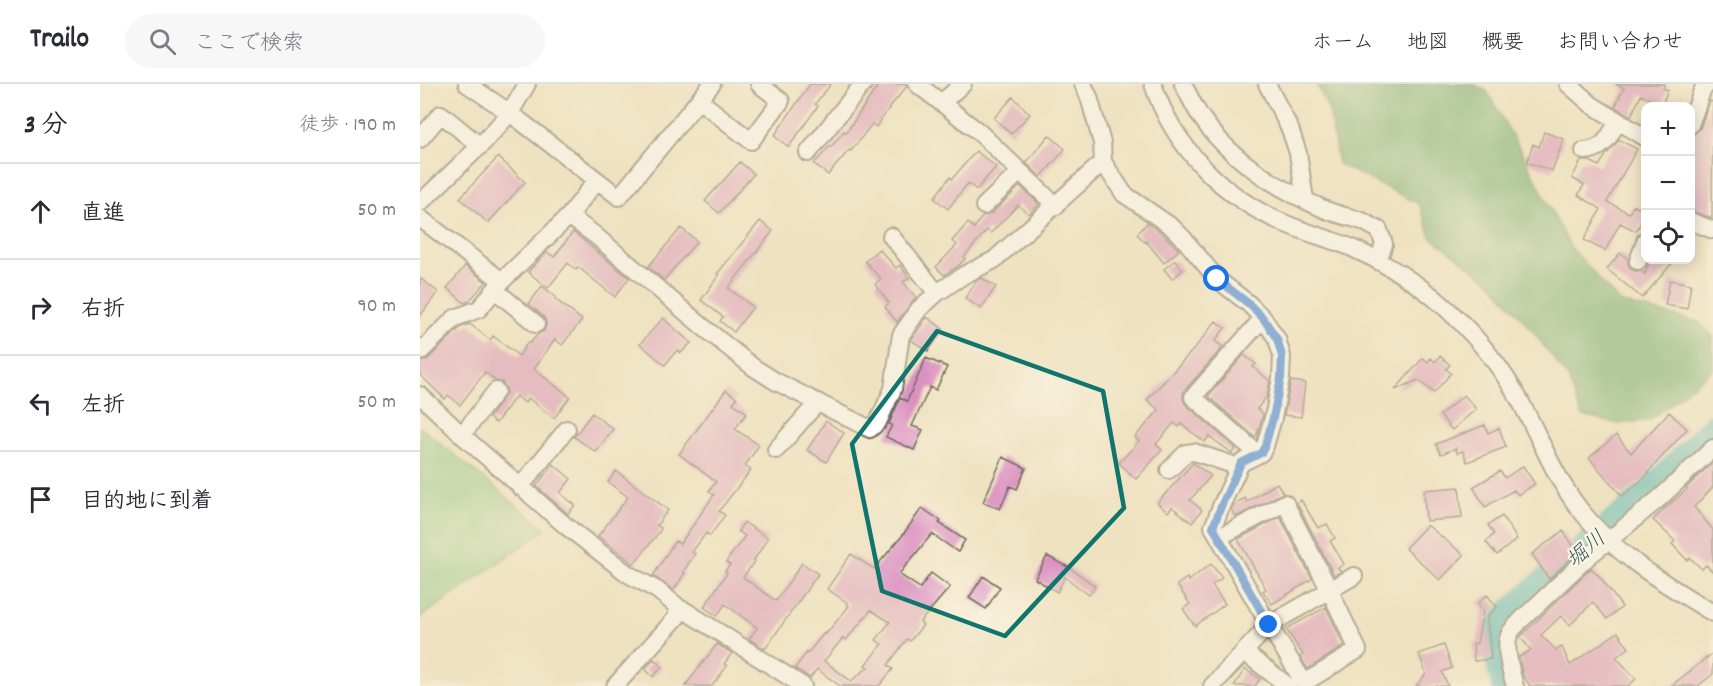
<!DOCTYPE html>
<html lang="ja">
<head>
<meta charset="utf-8">
<style>
  body { margin:0; font-family:Dekko,"Klee One",sans-serif; background:#f7f7f7; color:#2b2b33 }
  .controls { position:absolute; right:18px; top:18px; display:grid; overflow:hidden; border-radius:12px; box-shadow:0 3px 15px #0003 }
  .controls button { width:54px; height:54px; display:grid; place-items:center; padding:0; border:0; border-bottom:2px solid #e1e1e2; background:#fff; color:#2b2b33; font:30px sans-serif }
  .stop { position:absolute; width:18px; height:18px; margin:-14px; border:4px solid #1a73e8; border-radius:50%; background:#fff }
  .stop.end { background:#1a73e8; border-color:#fff; box-shadow:0 2px 6px #0008 }
  .list { margin:0; padding:0; list-style:none }
  h2 { display:flex; justify-content:space-between; align-items:center; height:78px; margin:0; padding:0 24px; font-size:26px }
  h2 small { font-size:20px; font-weight:400; color:#7c7c81 }
  .list li { display:grid; grid-template-columns:39px 1fr auto; gap:18px; align-items:center; box-sizing:border-box; height:96px; padding:0 24px; border-top:2px solid #e1e1e2 }
  .list b { display:block; font-size:22px; white-space:nowrap }
  .list em { font-size:20px; font-style:normal; color:#7c7c81 }
  .icon { flex:none; width:33px; height:33px; fill:none; stroke:currentColor; stroke-width:2; stroke-linecap:round; stroke-linejoin:round }
  .map { position:relative; flex:none; width:1293px; height:602px; overflow:hidden }
  header { display:flex; align-items:center; gap:36px; box-sizing:border-box; height:84px; padding:0 30px; background:#fff; border-bottom:2px solid #e1e1e2 }
  header strong { font-size:28px }
  nav { display:flex; gap:33px; margin-inline-start:auto; font-size:21px }
  .search { width:420px; height:54px; background:#f7f7f7; display:flex; align-items:center; gap:15px; box-sizing:border-box; padding:0 21px; border-radius:33px; color:#7c7c81; font-size:22px }
  main { display:flex }
  aside { flex:1; background:#fff }
  .map>svg:first-child { display:block }
  .green { fill:#82c680; stroke:#567856; stroke-width:1.5 }
  .forest { fill:#69ab6e; stroke:#4a6b4c; stroke-width:1.5 }
  .lines { fill:none; stroke-linecap:round; stroke-linejoin:round }
  .river { stroke:#46b5bc; stroke-width:26 }
  .building { fill:#da91c1; fill-rule:evenodd }
  .minor-casing { stroke:#706b60; stroke-width:20 }
  .minor { stroke:#fff; stroke-width:16 }
  .route { stroke:#1a73e8; stroke-width:8 }
  .marked { fill:none; stroke:#0f766e; stroke-width:4.5; stroke-linejoin:round }
  .labels { text-anchor:middle; stroke-width:4.5; stroke-linejoin:round; paint-order:stroke }
  .water-label { font-size:22px; font-style:italic; fill:#345b5e; stroke:#fcf5e5 }
</style>
</head>
<body>
<header>
<strong>Trailo</strong>
<div class="search"><svg class="icon" aria-label="search" viewBox="0 0 24 24"><circle cx="10" cy="10" r="6"/><path d="M15 15l6 6"/></svg>ここで検索</div>
<nav><a>ホーム</a><a>地図</a><a>概要</a><a>お問い合わせ</a></nav>
</header>
<main>
<aside>
<h2>3 分<small>徒歩 · 190 m</small></h2>
<ul class="list">
<li><svg class="icon" aria-label="ahead" viewBox="0 0 24 24"><path d="M12 20V5M6 11l6-6 6 6"/></svg><div><b>直進</b></div><em>50 m</em></li>
<li><svg class="icon" aria-label="right" viewBox="0 0 24 24"><path d="M7 20v-9h11M14 6l5 5-5 5"/></svg><div><b>右折</b></div><em>90 m</em></li>
<li><svg class="icon" aria-label="left" viewBox="0 0 24 24"><path d="M17 20v-9H6M10 6l-5 5 5 5"/></svg><div><b>左折</b></div><em>50 m</em></li>
<li><svg class="icon" aria-label="arrive" viewBox="0 0 24 24"><path d="M6 21V4h12l-3 4 3 4H6"/></svg><div><b>目的地に到着</b></div></li>
</ul>
</aside>
<div class="map">
<svg width="1293" height="602" viewBox="0 0 1293 602">
  <rect width="100%" height="100%" fill="#fcf5e5"/>
  <filter id="ink" filterUnits="userSpaceOnUse"><feTurbulence type="fractalNoise" baseFrequency=".0167" numOctaves="2"/><feDisplacementMap in="SourceGraphic" scale="12" xChannelSelector="R" yChannelSelector="G"/><feConvolveMatrix kernelMatrix="1 2 1 2 8 2 1 2 1" color-interpolation-filters="sRGB"/></filter>
  <filter id="wash" filterUnits="userSpaceOnUse"><feTurbulence type="fractalNoise" baseFrequency=".008" numOctaves="4" result="noise"/><feDisplacementMap in="SourceGraphic" scale="24" xChannelSelector="R" yChannelSelector="G"/><feGaussianBlur stdDeviation="1.35" result="paint"/><feColorMatrix in="noise" values="0 0 0 0 0 0 0 0 0 0 0 0 0 0 0 0 0 1.4 0 .05"/><feComposite in="paint" operator="in"/></filter>
  <g filter="url(#wash)">
    <rect width="100%" height="100%" fill="#efe2c1"/>
    <!-- green -->
    <path class="green" d="M0 343 126 445 0 534Z"/>
    <!-- forest -->
    <path class="forest" d="M897 0H1053L1067 7 1107 78 1149 161 1194 212 1202 219 1279 238 1293 252V285L1230 336 1198 340 1162 332 1148 294 1115 250 1072 199 1011 153 999 120 918 80 909 27Z"/>
    <g class="lines">
      <!-- river -->
      <path class="river" d="M1084 602C1081 586 1074 567 1077 551 1078 538 1096 523 1105 514L1227 410 1293 343"/>
    </g>
    <g id="blocks">
      <!-- building -->
      <path class="building" d="M390 0H411L395 20 398 22 369 63 354 52Z
        M459 0H487V2L470 23 456 43 452 40 431 67 429 66 408 91 394 80 410 62 411 63 424 47 426 49Z
        M1196 0H1245L1243 4 1248 6 1242 20 1221 11 1211 32 1195 23 1204 4Z
        M593 13 610 30 591 50 574 34Z
        M1290 17 1293 18 1292 134 1270 127V57L1273 51 1280 44Z
        M1124 48 1144 55 1132 87 1107 78 1113 60 1119 63Z
        M629 51 645 65 621 93 606 79Z
        M1199 56 1217 65 1187 118 1209 129 1214 121 1226 127V130L1216 147 1200 139 1185 167 1164 156 1181 125 1158 111 1164 101 1152 94 1161 77H1170L1179 82 1186 71Z
        M556 67 576 83 556 106 548 99 528 125 514 114 530 93 532 95Z
        M78 73 105 98 68 139 40 114Z
        M320 78 334 90 299 129 285 117Z
        M600 102 619 120 609 130 598 121 571 149 567 146 544 173 545 175 538 182 524 191 516 183 537 161 532 157 548 139 554 144 563 132 571 130Z
        M340 137 353 147 308 204 333 223 314 248 300 237 303 233 281 216 299 191 297 190Z
        M727 139 743 150 759 166 744 179 726 157 725 158 717 150Z
        M261 144 277 157 244 196 228 183Z
        M153 148 209 194 195 213 158 183 156 186 148 179 128 204 108 188 127 168 134 173Z
        M459 165 476 184 480 181 489 194 483 198 496 213 477 238 465 223 469 219 455 200 461 195 445 177Z
        M1200 169 1208 175V179L1210 184 1215 187H1221L1225 190 1230 176H1255L1222 214 1187 185Z
        M755 176 763 186 752 195 744 185Z
        M45 182 66 198 49 217 45 219 27 204Z
        M0 194 18 208 0 232Z
        M562 194 576 203 561 225 545 214 557 196Z
        M1250 196 1271 200 1267 225 1245 221Z
        M122 202 136 213 135 215 162 236 142 261 135 255 114 285 150 313 134 334 108 314 105 319 96 312 76 339 69 334 86 309V305L82 298 76 297 65 288 40 321 28 311 25 315 0 291V278L7 276 41 243 50 240 70 256 73 252 99 272 108 258 110 259 118 250 124 247 126 242V237L123 232 109 220Z
        M507 233 523 245 508 267 491 256Z
        M243 234 271 259 261 269 257 266 245 281 220 260Z
        M796 237 805 244 795 257 803 263 765 306 763 310V316L766 321 816 364 812 369 789 352 785 358 761 340 759 343 754 339 736 360 742 366 716 395 699 379 719 357 715 353 739 326 727 316 774 265Z
        M824 271 836 280 833 283 850 297 847 312 837 325 843 330 837 350 835 353 788 312Z
        M1020 272 1030 281 1026 285 1031 289 1014 309 998 296 975 306 1003 274 1008 278 1011 274 1015 278Z
        M506 274 527 283 516 306 510 303 492 342 503 346 494 366 466 353 472 341 469 340 480 314 487 317Z
        M871 297 885 299 881 333 864 331Z
        M306 306 317 314 313 319 327 329 315 345 339 361 325 382 331 386 299 427 305 431 290 452 286 449 272 468 275 470 263 488 265 489 254 506 233 492 255 457 260 460 294 411 289 407 296 398 259 370Z
        M1044 311 1056 325 1032 346 1020 331Z
        M1249 328 1267 345 1228 388 1229 390 1202 412 1169 374 1196 351 1211 369Z
        M172 329 193 345 176 368 154 353Z
        M406 337 424 349 406 378 387 366Z
        M1065 341 1068 349 1079 344 1086 363 1047 378 1043 367 1037 369 1036 364 1021 370 1016 360Z
        M583 373 606 384 597 405 590 402 580 425 563 418Z
        M1293 378V403L1274 423 1293 446V488L1286 481 1282 485 1270 474 1267 476 1252 460 1255 457 1233 436 1244 425 1267 405 1266 404Z
        M773 379 791 392 770 416 782 426 772 439 752 423 748 428 737 419Z
        M133 380 151 395 140 409 155 421 148 430 116 402Z
        M1103 382 1115 400 1098 411 1094 406 1065 423 1053 403 1080 387 1085 394Z
        M196 387 248 426 237 441 241 444 240 447 214 480 178 452 208 413 188 398Z
        M857 399 863 409 815 433 811 425 814 420 825 414 827 418Z
        M1039 403 1042 434 1006 437 1004 406Z
        M881 416 898 444 907 440 915 454 910 457 924 480 918 484 921 488 914 491 877 419Z
        M502 424 521 437 519 439 545 456 538 468 512 450 479 490 500 504 511 489 530 503 500 538 503 541 490 557 487 555 470 578 468 581 473 585 459 602H420L397 585 390 594 375 584 387 568 388 569 404 549 406 550 429 522 427 521 428 519 407 505 431 470 454 485 482 452ZM451 526 470 538 456 556 462 560 445 581 448 583 431 597 404 577 423 554 426 556Z
        M1082 432 1097 455 1077 471 1066 458 1074 450 1068 441Z
        M860 433 892 495 852 520 843 507 846 505 818 455Z
        M324 438 348 454 334 476 335 477 323 493 356 517 382 479 398 490 345 565 329 555 337 544 305 520 297 532 284 523 307 489 305 487 310 481 306 478 325 452 318 447Z
        M1007 441 1044 471 1020 496 985 464Z
        M1143 447 1158 468 1129 495 1112 470Z
        M627 472 650 484 675 502 669 511 645 493 637 508 615 495Z
        M791 480 802 494 792 501 805 520 775 542 763 525 770 520 757 501 767 494 768 497Z
        M1171 484 1181 494 1202 523 1187 535 1173 518 1150 541 1141 532 1121 551 1136 566 1142 563 1150 581 1198 548 1209 564 1196 573 1216 595 1208 602H1110L1103 592 1099 573 1111 566 1100 553Z
        M563 492 580 503 566 525 549 514Z
        M1067 511 1077 523 1067 533 1071 575 1054 577 1053 560 1057 559 1063 528 1058 519Z
        M906 523 924 562 888 585 880 573 883 571 866 545Z
        M297 560 312 569 304 580 307 582 292 602H265Z
        M1024 561 1032 584 1022 588 1028 602H996L1006 590 999 570Z
        M1293 569V590L1278 602H1251Z
        M234 575 242 583 233 593 225 585Z
        M825 585 840 595 835 602H814Z"/>
    </g>
  </g>
  <g filter="url(#ink)">
    <use href="#blocks" fill-opacity="0" stroke="#706b60" stroke-width="1.5"/>
    <g class="lines">
      <!-- minor casing -->
      <g class="minor-casing">
        <path id="minor" d="M47 0 90 29 199 113 292 0
          M497 0 559 48 636 122
          M663 0 669 13 682 59 683 78 704 110 752 143 764 155 797 195 829 220 843 234 857 255 862 272 861 294 853 334 845 362 841 369 821 379 802 420 793 443 849 541 792 602
          M733 0C753 63 805 115 866 140 887 149 910 155 930 163 959 176 988 193 1012 212 1053 246 1087 288 1110 336 1125 366 1138 397 1158 423 1194 470 1243 499 1293 529
          M763 0C769 11 774 23 781 33 810 76 860 106 906 126 918 131 931 133 942 137 948 140 953 143 959 146L964 160 958 177
          M847 0 870 45 878 69 885 116
          M1148 0 1172 21 1226 54
          M279 16 331 57 361 17 339 0
          M521 19 543 0
          M1270 41 1282 7 1287 0
          M0 55 21 30 60 62
          M1164 67C1184 66 1189 53 1198 37
          M388 69 443 0
          M0 119 60 62 90 29 107 0
          M564 122 600 88
          M149 132 177 96
          M0 134 82 197
          M1270 137 1293 146
          M471 152 517 209
          M1218 177 1226 155
          M75 206 116 240
          M0 268 35 234 59 225 82 197 149 132 176 152 282 242 333 283 355 297 450 345 458 338 473 305 481 251 499 225 517 209 544 191 574 176 683 78
          M0 311 44 353 146 442 208 490 237 506 257 522V533L195 602
          M42 351 76 307
          M356 366 398 318
          M838 370 773 313 843 234
          M749 386 766 369 774 368 819 383
          M100 403 147 345
          M799 453 865 419 909 505 938 566 884 599 849 541 934 492
          M257 526H264L383 602
          M824 568 868 602
          M1095 602C1091 588 1083 562 1090 549 1092 545 1097 541 1100 537L1169 472 1188 457 1242 412 1293 364"/>
      </g>
      <!-- minor -->
      <use href="#minor" class="minor"/>
    </g>
  </g>
  <g class="lines" filter="url(#ink)">
    <!-- route -->
    <path class="route" d="M797 195 829 220 843 234 857 255 862 272 861 294 853 334 845 362 841 369 821 379 802 420 793 443 849 541"/>
  </g>
  <!-- marked area -->
  <path d="M0 0H1293V602H0ZM517 247 683 307 704 424 585 552 462 507 432 360Z" fill="#efe2c1" fill-opacity=".55" fill-rule="evenodd"/>
  <path class="marked" d="M517 247 683 307 704 424 585 552 462 507 432 360Z"/>
  <g class="labels">
    <!-- water labels -->
    <g class="water-label">
      <text transform="translate(1165 464) rotate(-41)" y="8">堀川</text>
    </g>
  </g>
</svg>
<div class="controls">
<button>+</button>
<button>−</button>
<button><svg class="icon" aria-label="locate" viewBox="0 0 24 24"><circle cx="12" cy="12" r="6"/><path d="M12 2v4M12 18v4M2 12h4M18 12h4"/></svg></button>
</div>
<div class="stop" style="left:797px;top:195px"></div>
<div class="stop end" style="left:849px;top:541px"></div>
</div>
</main>
</body>
</html>
